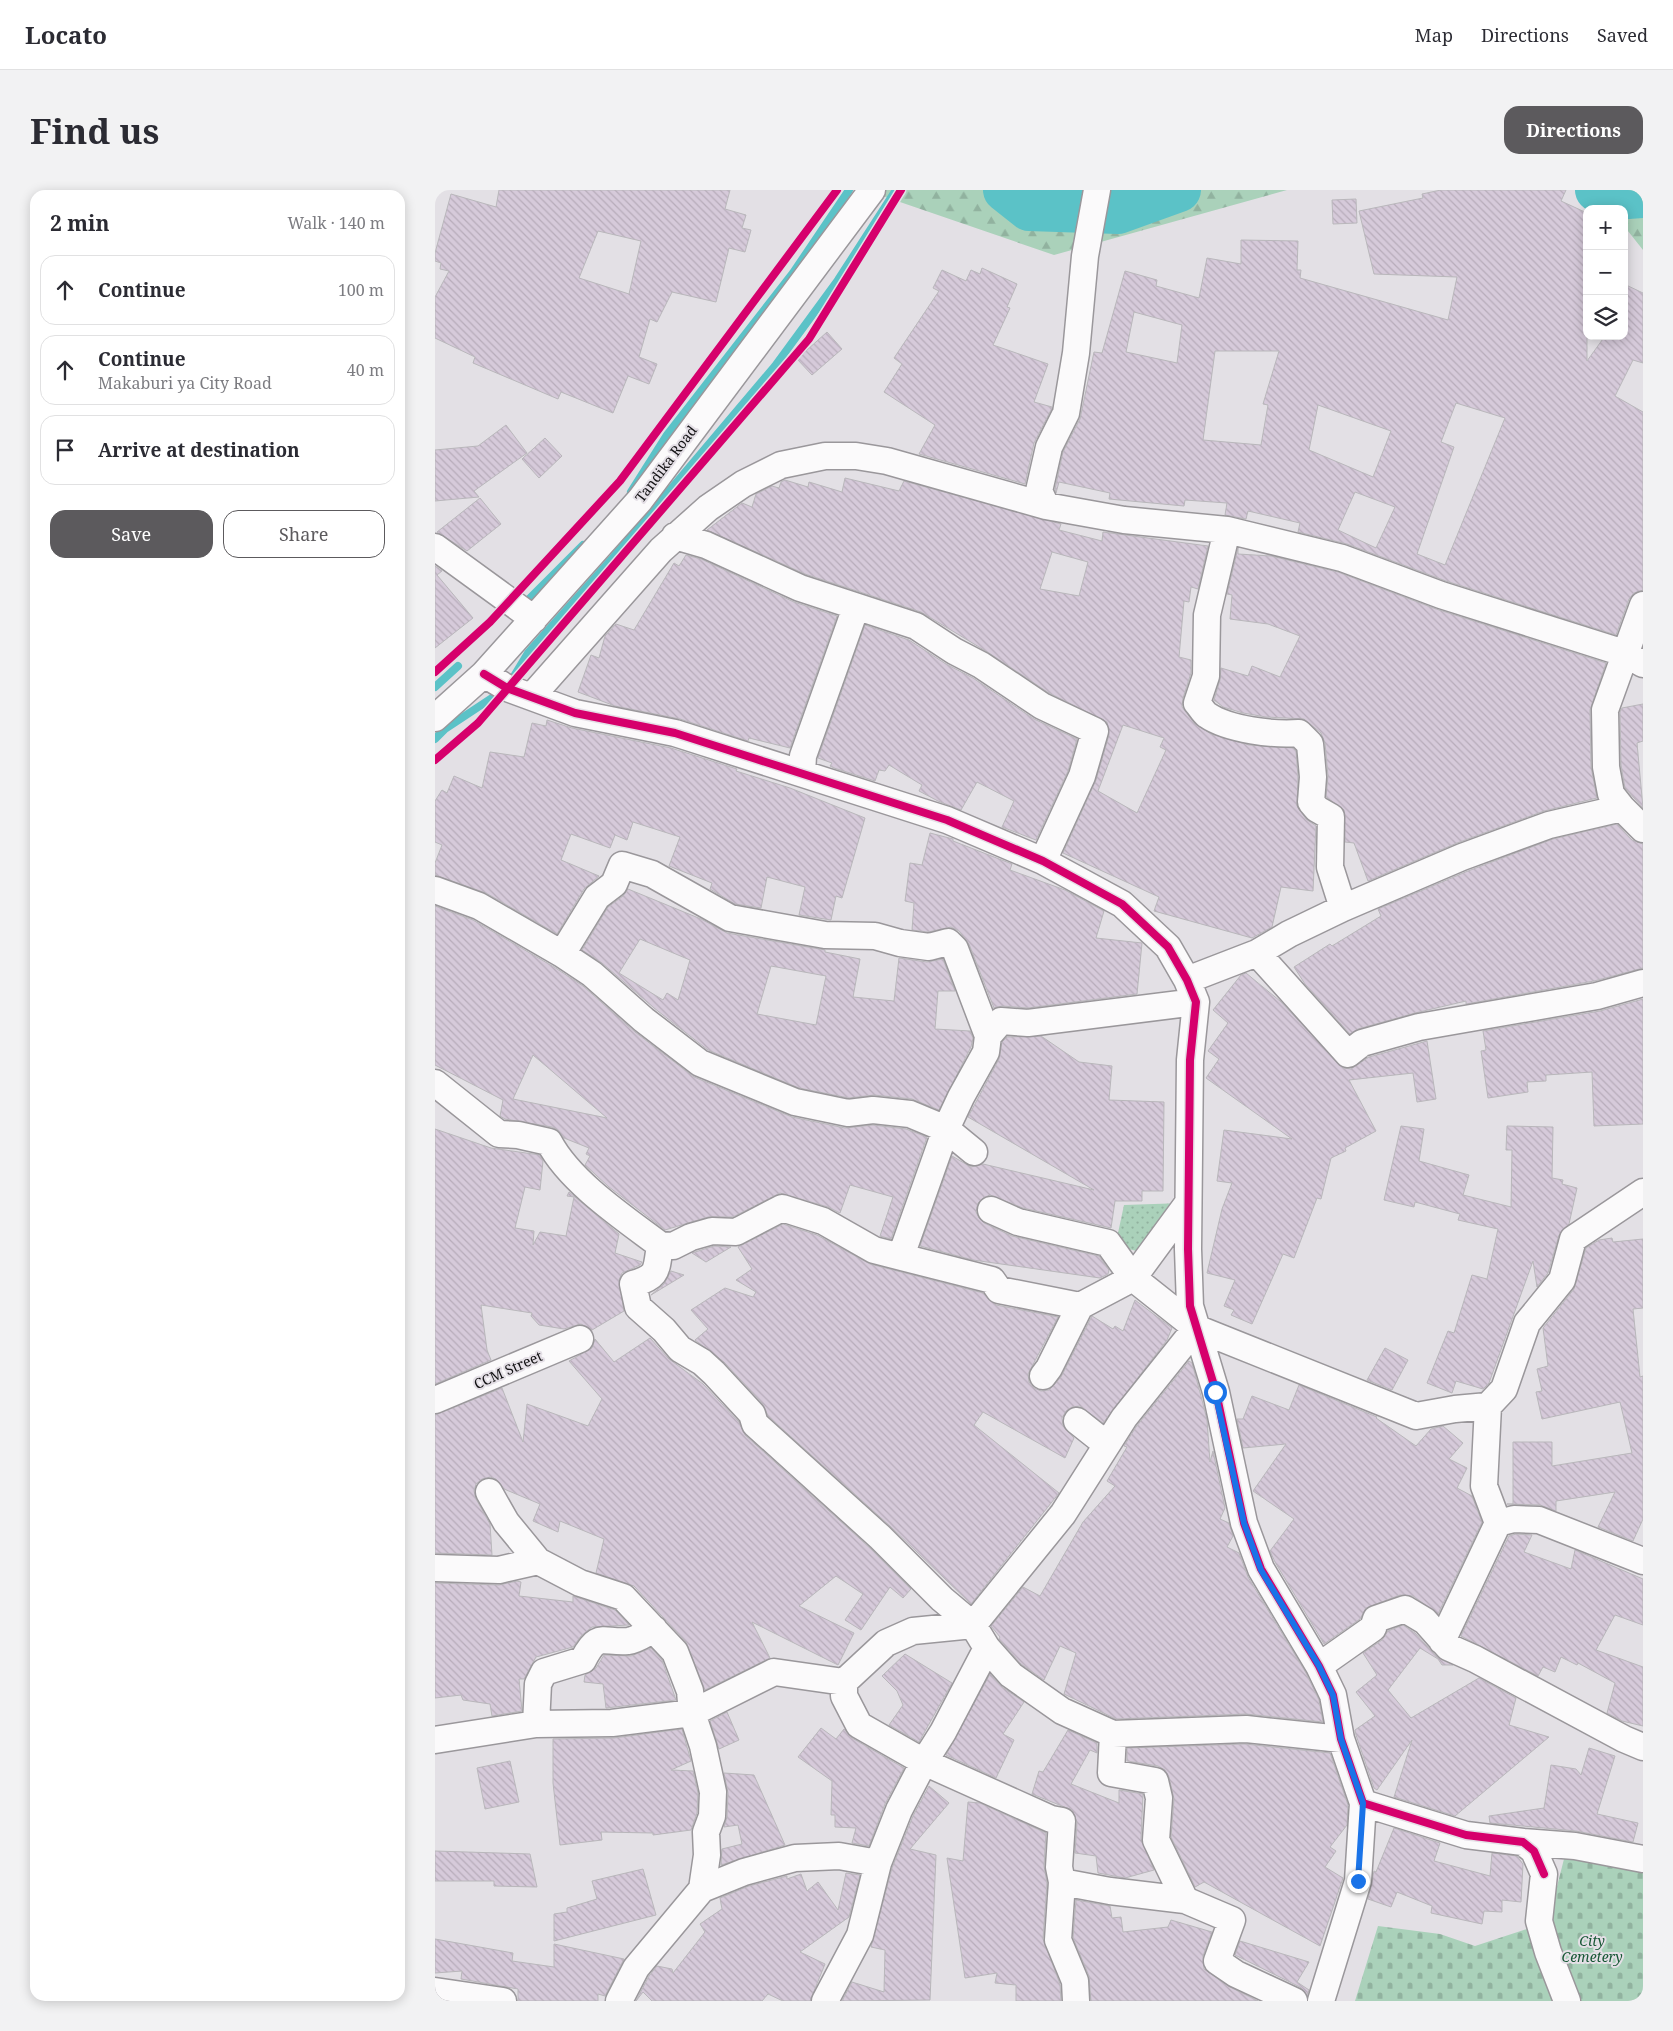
<!DOCTYPE html>
<html lang="en">
<head>
<meta charset="utf-8">
<style>
  body { margin:0; font-family:"Noto Serif",serif; background:#f2f2f3; color:#2b2b33 }
  .controls { position:absolute; right:15px; top:15px; display:grid; overflow:hidden; border-radius:10px; box-shadow:0 2px 12px #0003 }
  .controls button { width:45px; height:45px; display:grid; place-items:center; padding:0; border:0; border-bottom:1px solid #e1e1e2; background:#fff; color:#2b2b33; font:25px sans-serif }
  .stop { position:absolute; width:15px; height:15px; margin:-11px; border:4px solid #1a73e8; border-radius:50%; background:#fff }
  .stop.end { background:#1a73e8; border-color:#fff; box-shadow:0 1px 5px #0008 }
  .list { margin:0; padding:0; list-style:none }
  h2 { display:flex; justify-content:space-between; align-items:center; height:65px; margin:0; padding:0 20px; font-size:21px }
  h2 small { font-size:16px; font-weight:400; color:#7c7c81 }
  .list li { display:grid; grid-template-columns:32px 1fr auto; gap:15px; align-items:center; box-sizing:border-box; height:70px; margin:0 10px 10px; padding:0 10px; border:1px solid #e1e1e2; border-radius:15px }
  .list b { display:block; font-size:19px; white-space:nowrap }
  .list p { margin:0; font-size:16px; white-space:nowrap; color:#7c7c81 }
  .list em { font-size:16px; font-style:normal; color:#7c7c81 }
  .actions { display:flex; gap:10px; padding:15px 20px }
  .actions a { flex:1; padding:11px 0; border:1px solid #5c5a5d; border-radius:15px; text-align:center; font-size:18px; color:#5c5a5d }
  .actions .main { background:#5c5a5d; color:#fff }
  .icon { flex:none; width:28px; height:28px; fill:none; stroke:currentColor; stroke-width:2; stroke-linecap:round; stroke-linejoin:round }
  .map { position:relative; flex:none; width:1208px; height:1811px; overflow:hidden; border-radius:15px }
  header { display:flex; align-items:center; gap:30px; box-sizing:border-box; height:70px; padding:0 25px; background:#fff; border-bottom:1px solid #e1e1e2 }
  header strong { font-size:24px }
  nav { display:flex; gap:28px; margin-inline-start:auto; font-size:18px }
  .intro { display:flex; align-items:center; justify-content:space-between; box-sizing:border-box; height:120px; padding:0 30px }
  h1 { margin:0; font-size:35px }
  .button { padding:12px 22px; border-radius:15px; background:#5c5a5d; color:#fff; font-size:18px; font-weight:700 }
  main { display:flex; gap:30px; padding:0 30px }
  aside { flex:1; background:#fff; border-radius:15px; box-shadow:0 2px 12px #0003 }
  .map>svg:first-child { display:block }
  .green { fill:url(#green-dots) }
  .forest { fill:url(#forest-firs) }
  .cemetery { fill:url(#cemetery-stones) }
  .lines { fill:none; stroke-linecap:round; stroke-linejoin:round }
  .stream { stroke:#5bc2c7; stroke-width:8 }
  .river { stroke:#5bc2c7; stroke-width:44 }
  .building { fill:url(#building-back-hatch); stroke:#b9b7bb; fill-rule:evenodd }
  .minor-casing { stroke:#9a979b; stroke-width:29 }
  .minor { stroke:#fbfafb; stroke-width:26 }
  .cycleway-casing { stroke:#e4dfe6; stroke-width:11 }
  .cycleway { stroke:#d6006c; stroke-width:8 }
  .route { stroke:#1a73e8; stroke-width:6 }
  .labels { text-anchor:middle; stroke-width:4; stroke-linejoin:round; paint-order:stroke }
  .street-label { font-size:14px; fill:#131214; stroke:#e4dfe6 }
  .park-label { font-size:14px; font-style:italic; fill:#175735; stroke:#e4dfe6 }
</style>
</head>
<body>
<header>
<strong>Locato</strong>
<nav><a>Map</a><a>Directions</a><a>Saved</a></nav>
</header>
<div class="intro"><h1>Find us</h1><a class="button">Directions</a></div>
<main>
<aside>
<h2>2 min<small>Walk · 140 m</small></h2>
<ul class="list">
<li><svg class="icon" aria-label="ahead" viewBox="0 0 24 24"><path d="M12 20V5M6 11l6-6 6 6"/></svg><div><b>Continue</b></div><em>100 m</em></li>
<li><svg class="icon" aria-label="ahead" viewBox="0 0 24 24"><path d="M12 20V5M6 11l6-6 6 6"/></svg><div><b>Continue</b><p>Makaburi ya City Road</p></div><em>40 m</em></li>
<li><svg class="icon" aria-label="arrive" viewBox="0 0 24 24"><path d="M6 21V4h12l-3 4 3 4H6"/></svg><div><b>Arrive at destination</b></div></li>
</ul>
<div class="actions"><a class="main">Save</a><a>Share</a></div>
</aside>
<div class="map">
<svg width="1208" height="1811" viewBox="0 0 1208 1811">
  <defs>
    <pattern id="green-dots" width="8" height="8" patternUnits="userSpaceOnUse" patternTransform="scale(1.25)"><rect width="8" height="8" fill="#aad1ba"/><path d="M2 2h.1M6 6h.1" fill="none" stroke="#91b29f" stroke-width="1.8" stroke-linecap="round"/></pattern>
    <pattern id="forest-firs" width="22" height="20" patternUnits="userSpaceOnUse" patternTransform="scale(1.25)"><rect width="22" height="20" fill="#aad1ba"/><path d="M5 1l3.5 6h-7zM16 11l3.5 6h-7z" fill="#91b29f"/></pattern>
    <pattern id="cemetery-stones" width="16" height="16" patternUnits="userSpaceOnUse" patternTransform="scale(1.25)"><rect width="16" height="16" fill="#aad1ba"/><path d="M2 7V4a2 2 0 0 1 4 0v3zM10 15v-3a2 2 0 0 1 4 0v3z" fill="#91b29f"/></pattern>
    <pattern id="building-back-hatch" width="6" height="6" patternUnits="userSpaceOnUse" patternTransform="scale(1.25)"><rect width="6" height="6" fill="#d6cada"/><path d="M-1 5l2 2M0 0l6 6M5-1l2 2" fill="none" stroke="#b7acba"/></pattern>
  </defs>
  <rect width="100%" height="100%" fill="#e3e0e5"/>
  <!-- green -->
  <path class="green" d="M749 1013 714 1064 677 1055 680 1042 683 1043 689 1015Z"/>
  <!-- forest -->
  <path class="forest" d="M430 0H852L619 65Z
    M1167 0H1208V60L1189 36V19H1179Z"/>
  <!-- cemetery -->
  <path class="cemetery" d="M1130 1665 1208 1671V1811H920L943 1736 1005 1744 1040 1756 1113 1732Z"/>
  <g class="lines">
    <!-- stream -->
    <path class="stream" d="M196 302 232 245 358 83 414 0
      M87 416 148 355
      M0 497 23 476
      M0 549 10 539 72 498 93 463 176 370 340 176 403 90 461 0"/>
    <!-- river -->
    <path class="river" d="M570 0 594 19 683 22 744 0
      M1162 0 1193 7 1208 6"/>
  </g>
  <!-- building -->
  <path class="building" d="M64 0H295L290 19 311 25 307 38 316 40 310 62 294 58 281 112 237 102 222 132 215 129 204 167 222 174 214 194 193 186 178 223 126 202 123 209 38 173 40 167 0 148V107L14 81 5 79 6 73 0 71V63L16 4 61 17ZM163 41 206 51 194 104 144 88Z
    M1006 0H1131L1126 11 1152 23V171L1170 146H1189V94L1208 103V173L1198 170 1180 206 1208 222V400L1199 403 1194 409 1181 445 1011 391 912 354 863 342 865 333 813 321 811 329 790 325 792 313 750 310 749 316 674 309 675 303 624 292 621 303 620 299 628 262 645 229 659 162 667 163 690 81 722 90 721 96 764 108 772 68 806 74V50L863 51 862 80H866L865 88 1013 130 1022 87 939 84 924 21 988 8 987 4ZM699 122 747 135 742 173 691 162ZM780 161H844L828 214 833 215 826 255 768 250ZM1021 213 1070 228 1010 375 982 364 1019 257 1006 252ZM883 215 956 241 938 287 874 260ZM920 302 960 317 941 358 903 340Z
    M921 9 922 33 898 34 897 10Z
    M547 78 582 94 572 117 575 118 558 155 613 174 599 212 617 217V218L599 253 590 294 484 264 500 235 449 202 467 174 459 168 504 101 498 98 507 80 531 91 536 80 545 84Z
    M392 142 407 159 377 185 362 169Z
    M71 235 92 263 39 301 44 307 0 311V260L43 256Z
    M110 248 127 266 104 288 87 269Z
    M410 288 464 301 469 291 626 334 624 340 667 351 668 342 773 356 763 399 756 397 754 412 749 411 744 467 756 470V483L748 508 747 517 760 534 776 544 814 555 858 558 861 561 863 587 862 616 871 629 881 636 878 701 846 697 837 737 817 748 719 721 724 707 628 663 661 590 674 545 672 532 614 503 554 463 486 422 370 384 272 340 307 313 317 317 321 304 337 296 344 298 346 292 350 290 373 297 374 292 407 302ZM617 362 653 372 644 406 605 399ZM688 535 729 548 725 557 731 560 702 623 663 601Z
    M45 308 66 334 32 361 2 342Z
    M803 358V364L836 366 903 382 1001 419 1171 473 1155 520 1156 577 1162 608 1109 621 1022 653 933 691 919 653 910 652 909 620 891 607 893 586 890 553 886 543 869 529 831 527 808 523 788 517 779 510 785 490 786 478 813 486 817 476 845 487 865 446 833 434 795 429 797 405 792 404Z
    M251 365 266 369 359 412 402 426 355 558 314 548 313 551 245 529 180 516 143 502 156 465 164 468 170 446 181 434 199 440 239 373 244 376Z
    M0 376 7 381 2 385 38 428 0 458Z
    M430 435 474 450 511 474 538 488 599 529 642 549 633 581 601 650 567 637 579 611 542 592 526 620 503 611 484 601 487 595 454 575 450 581 444 580 440 591 399 578 395 576 397 573 383 568Z
    M1208 514V551L1202 553 1208 618 1190 598 1186 575 1185 522 1187 518Z
    M112 530 137 538 236 558 302 579 301 581 355 598 430 628 407 708 401 706 396 730 364 725 370 697 332 687 326 718 300 714 275 699 277 693 234 676 245 647 198 632 192 650 180 645 175 658 136 644 126 670 164 686 149 699 122 744 51 703 0 685V673L7 655 0 652V611L7 600 12 603 19 586 47 598 55 562 89 567 97 533 111 536Z
    M1182 634 1197 650 1208 654V778L1159 791 1031 814V811L980 823 923 839 915 844 870 794 859 777 895 754 897 756 946 726 943 719 1033 681 1118 649Z
    M495 643 518 649V651L577 674 575 680 630 700 669 721 661 748 707 753 702 804 593 818 567 816 559 818 534 754 524 741 516 737 493 742 477 740 479 713 470 711 475 673 487 675Z
    M193 699 266 729 292 743 390 760V762L425 769 418 807 459 811 464 768 492 772 508 769 520 801H503L500 839 535 841 538 848 536 857 504 920 477 909 439 905 414 908 364 898 273 860 219 818 167 773 147 760 173 717 188 706ZM205 749 255 770 243 810 232 803 228 810 184 783ZM336 776 391 786 381 835 322 824Z
    M0 716 38 730 119 777 148 796 200 842 259 887 357 927 410 938 438 935 471 939 492 947 456 1049 445 1046 458 1007 415 995 405 1023 393 1017 345 1003 298 1027H273L230 1040 174 997 150 975 155 966 151 964 154 958 129 948 123 940 117 937 70 929 65 926 68 910 0 875ZM98 865 172 928 78 909Z
    M811 783 845 811 908 878 916 879 934 867 992 851 1001 909 982 912 978 883 914 890 941 941 910 958 911 961 896 968 886 1009 882 1008 859 1068 848 1064 817 1134 796 1125 799 1120 789 1116 800 1090 772 1083 787 1019 797 993 782 991 789 940 857 949 771 888 784 869 773 861 793 833 778 820 806 785Z
    M1208 809V934L1159 936 1157 882 1111 885V891L1092 892 1093 902 1053 908 1046 861 1051 860 1048 841 1165 821Z
    M606 846 644 872 677 876 674 910 729 912 728 1001H707V1011H680L676 1038 588 1018 555 1005 548 1008 543 1013 541 1022 544 1028 549 1033 577 1046 664 1066 674 1080 673 1084 665 1088 538 1070 485 1056 517 966 536 977 548 974 659 1000 533 927 564 869 567 852 572 847Z
    M966 936 989 939 984 971 1034 985 1028 1005 1076 1017 1077 960H1071L1072 936 1118 937 1117 988 1128 990 1127 994 1142 998 1134 1034 1124 1045 1113 1083 1102 1097 1098 1071 1054 1193 1048 1199 1021 1191 1017 1203 992 1193 1013 1141 1019 1143 1037 1085 1052 1089 1063 1039 1023 1030 1025 1024 980 1012 979 1017 949 1010Z
    M0 939 56 958 105 965 108 971 105 1000 90 997 80 1038 99 1041 98 1055 105 1042 131 1046 139 1007 132 1006 134 1002 184 1044 180 1063 207 1072 205 1075 187 1083 184 1090 189 1121 157 1140 146 1134 129 1139 104 1135 96 1126 97 1123 46 1115 52 1160 56 1170 0 1194Z
    M348 1034 382 1045 435 1074 548 1103 561 1115 623 1127 593 1184 594 1192 599 1198 606 1201 614 1200 626 1187 657 1126 678 1139 680 1136 688 1141 700 1110 737 1138 732 1150 668 1233 645 1216 637 1217 631 1221 627 1228 628 1236 639 1248 630 1268 548 1222 539 1235 624 1303 536 1414 455 1336 333 1226 328 1214 289 1172 260 1150 273 1139 256 1120 290 1098 318 1107 321 1102 301 1090 317 1079 303 1057Z
    M1177 1048 1178 1052 1208 1049V1118L1198 1119 1205 1187 1208 1186V1329L1198 1351 1163 1337 1180 1302 1121 1311V1321L1105 1315 1072 1314H1078V1252H1117V1276L1197 1263 1185 1212 1107 1229 1101 1202 1107 1201 1102 1179 1113 1176 1108 1138 1139 1099 1151 1058 1164 1050Z
    M279 1056 296 1057 271 1072 257 1063Z
    M236 1081 249 1085 216 1105 229 1094Z
    M215 1148 234 1169 268 1194 304 1232 310 1245 435 1358 476 1399 468 1408 455 1397 426 1440 410 1430 428 1404 401 1386 364 1416 419 1443 403 1475 317 1432 335 1468 270 1500 251 1452 199 1396 161 1383 169 1349 125 1331 123 1342 98 1331 105 1314 69 1299 61 1289 55 1287 47 1289 41 1294 39 1301 41 1309 55 1334 57 1365 0 1363V1225L67 1198 88 1252 92 1214 153 1236 167 1209 134 1171 157 1158 160 1149 179 1172Z
    M950 1158 973 1170 957 1200 932 1190Z
    M754 1171 757 1173 766 1206 772 1230 775 1272 778 1261 790 1318 785 1329 794 1333 798 1346 792 1357 804 1363 813 1387 871 1483 884 1510 888 1532 811 1524 681 1529 629 1504 641 1463 625 1456 609 1490 586 1474 564 1449 565 1447 556 1436 588 1397 605 1406 648 1332 680 1296 672 1291 692 1257 689 1256 701 1237Z
    M864 1195 942 1227 941 1228 981 1256 996 1239 1008 1236 1028 1253 1014 1269 1032 1278 1022 1298 1037 1306 1047 1332 1003 1424 978 1406 965 1405 931 1418 925 1429 889 1454 840 1372 835 1361 859 1329 818 1301 851 1254 808 1258 802 1229H808L817 1206 854 1220Z
    M1081 1344 1097 1345 1089 1362 1136 1379 1140 1360 1208 1389V1435L1180 1425 1161 1460 1208 1477V1536L1187 1531 1172 1523 1180 1493 1143 1473 1142 1475 1126 1467 1120 1482 1108 1477 1103 1486 1026 1446 1074 1346Z
    M82 1391 86 1392 84 1406 138 1412V1406L180 1420 194 1435 157 1437 146 1446 138 1457 101 1467 89 1489H84L87 1521 57 1526 55 1514 28 1510 26 1505 0 1508V1393L64 1395Z
    M968 1435 980 1443 1002 1467 1018 1475H1007L1003 1469 985 1458 953 1500 976 1528 1044 1488 1081 1508 1074 1535 1114 1547 1020 1626 959 1607 977 1550 942 1600 939 1598 921 1545 920 1540 940 1526 921 1502 942 1485 928 1463 947 1450 953 1441Z
    M216 1458 227 1470 241 1510 171 1518 168 1494 149 1492 150 1485 161 1478 169 1465 196 1466Z
    M470 1464 517 1493 484 1552 454 1535 468 1515 462 1501 447 1486Z
    M555 1484 567 1497 589 1512 568 1544 579 1550 561 1588 511 1565Z
    M292 1522 304 1550 284 1559 275 1531Z
    M386 1538 401 1549 409 1539 417 1548 469 1578 450 1614 434 1656 417 1653 421 1638 400 1637V1625H396L397 1591 363 1567Z
    M247 1539 256 1571 236 1580 258 1581 263 1603 262 1623 256 1640 218 1645V1643L166 1642 167 1650 125 1655 118 1593V1549L179 1548Z
    M633 1540 662 1553V1563L655 1560 636 1594 684 1613V1600L708 1604 706 1649 719 1680 690 1688 663 1683 661 1666 640 1663 642 1632 637 1620 597 1604 604 1581 608 1582Z
    M810 1554 895 1563 913 1615 912 1635 895 1657 901 1661 890 1677 908 1688 885 1756 769 1692 760 1697 736 1647 739 1609 734 1587 730 1580 723 1576 692 1571V1558Z
    M1154 1558 1180 1566 1162 1624 1203 1633 1198 1652 1141 1641 1055 1633 1054 1626 1109 1618 1116 1575 1141 1579 1146 1585Z
    M75 1571 84 1612 50 1619 42 1578Z
    M289 1583 319 1585 350 1655 286 1675 287 1659 307 1654 303 1635 289 1637 292 1627 293 1603Z
    M494 1596 514 1613 475 1659 501 1665 495 1810 407 1811 417 1792 449 1802 450 1760 436 1757 457 1678 478 1626Z
    M533 1612 545 1613 611 1643 609 1676 612 1693 608 1749 625 1794 626 1811H581V1795L560 1793 562 1783 530 1788 512 1668 528 1671Z
    M959 1638 1005 1653 999 1671 1055 1686 1057 1663 1082 1666 1088 1674 1086 1712 1067 1710V1722L1049 1721 1047 1734 996 1723 997 1716 962 1702 956 1717 933 1709 939 1681 941 1682Z
    M0 1661 95 1664 102 1697 59 1696V1691H0Z
    M208 1679 221 1725 119 1751V1724L132 1722V1718L162 1709 157 1691Z
    M411 1683 425 1685 414 1727 365 1762 390 1774 375 1811H348L333 1804 327 1811H217L208 1802 201 1811 214 1786 222 1776 237 1779 238 1783 270 1742 265 1734 287 1719 285 1708 314 1696 352 1686V1689L366 1684 372 1701 383 1692 403 1720Z
    M641 1710 675 1716 677 1728 686 1727 688 1742 733 1737 736 1730 777 1742 768 1766 769 1779 793 1796 823 1811H656L654 1786 638 1748Z
    M0 1749 78 1763 77 1771 119 1777V1754L189 1769 170 1806 163 1804V1811H83V1799L26 1789 27 1781 0 1783Z
    M805 1751 874 1772 862 1792 874 1800 872 1805 865 1797 800 1765Z"/>
  <g class="lines">
    <!-- minor casing -->
    <g class="minor-casing">
      <path id="minor" d="M611 316 604 301 614 257 631 223 641 163 650 66 662 0
        M792 340 772 425 771 486 762 513C765 516 768 522 772 525 794 540 839 545 864 543L875 554 878 587 876 612 882 619 896 627 895 677 908 718
        M240 346 271 355 365 398 481 436 519 461 546 475 607 516 660 541 647 586 608 671
        M0 357 99 429
        M49 484 72 498 140 523 240 543 512 630 608 671 687 714 733 757 752 790 761 812 755 870 753 1059 755 1116 781 1202 809 1333 826 1379 884 1476 898 1505 906 1549 928 1613 1031 1645 1088 1652 1099 1661 1109 1684 1104 1731 1113 1762 1132 1811
        M97 506 226 360 273 318 308 294 346 275 390 266H421L452 271 611 316 689 330 792 340 907 368 1006 405 1189 463 1208 474
        M0 528 49 484 205 310 437 0
        M367 583 368 566 421 417
        M1187 618 1176 604 1171 577 1170 520 1208 415
        M0 700 44 716 127 764 157 784 209 830 265 873 360 912 413 923 438 920 475 924 511 939 539 962
        M822 763 913 864 927 853 984 837 1162 806 1208 793
        M127 764 162 707 179 694 187 675 217 684 295 728 390 745 440 746 465 753 494 757 513 752 520 759 553 846
        M752 790 822 763 854 744 908 718 1027 667 1114 635 1187 618 1208 639
        M0 893 64 944 83 945 114 952C135 992 189 1028 225 1055 221 1081 224 1086 198 1094L203 1117 229 1140 245 1159 267 1172 279 1183 317 1224 320 1234 445 1347 507 1409 538 1435
        M556 1020 583 1032 673 1053 698 1088 761 1138 981 1226 1020 1219 1053 1216 1069 1199 1092 1133 1127 1090 1138 1049 1208 1002
        M225 1055 238 1056 256 1047 277 1041 301 1042 347 1018 388 1031 439 1060 557 1090 564 1100 645 1116
        M466 1066 511 939 526 907 551 862 553 846 566 831 593 833 761 812
        M608 1186 614 1178 645 1116 698 1088 753 1013
        M0 1210 145 1149
        M642 1231 671 1254
        M54 1302 71 1332 103 1371 145 1393 188 1407 240 1462 255 1501 257 1523 268 1556 278 1602 277 1626 271 1642 272 1665 267 1699
        M1063 1333 1079 1329 1104 1330 1208 1371
        M0 1378 64 1380 103 1371
        M1007 1451 1063 1333 1049 1296 1053 1216
        M552 1458 576 1485 627 1521 678 1544 811 1539 906 1549
        M884 1476 938 1438 941 1429 970 1419 990 1431 1013 1457 1040 1469 1189 1549 1208 1557
        M409 1492V1506L424 1535 489 1572 616 1629 627 1631 624 1677 627 1692 675 1701 750 1710
        M101 1534 103 1494 109 1482 148 1470C163 1441 167 1453 193 1451 202 1450 211 1443 219 1439
        M678 1544 676 1583 720 1591 724 1608 721 1650 750 1710 797 1730 782 1771 801 1784 859 1811
        M0 1550 101 1534 177 1533 257 1523 339 1482 409 1492 451 1453 478 1441 538 1435
        M1088 1652 1140 1656 1208 1669
        M627 1692 623 1750 640 1791 641 1811
        M0 1801 68 1811
        M184 1811 201 1778 267 1699 309 1682 360 1668 404 1666 443 1673
        M390 1811 425 1745 443 1673 464 1620 489 1572 508 1542 552 1458 538 1435 628 1324 689 1228 761 1138
        M886 1811 923 1691 928 1613"/>
    </g>
    <!-- minor -->
    <use href="#minor" class="minor"/>
    <!-- cycleway casing -->
    <g class="cycleway-casing">
      <path id="cycleway" d="M0 482 55 432 185 291 402 0
        M49 484 72 498 140 523 240 543 512 630 608 671 687 714 733 757 752 790 761 812 755 870 753 1059 755 1116 781 1202 809 1333 826 1379 884 1476 898 1505 906 1549 928 1613 1031 1645 1088 1652 1099 1661 1109 1684
        M0 570 43 533 374 149 466 0"/>
    </g>
    <!-- cycleway -->
    <use href="#cycleway" class="cycleway"/>
  </g>
  <g class="lines">
    <!-- route -->
    <path class="route" d="M780 1202 809 1333 826 1380 884 1476 898 1505 906 1549 928 1613 923 1691"/>
  </g>
  <g class="labels">
    <!-- street labels -->
    <g class="street-label">
      <text transform="translate(231 274) rotate(-53)" y="5">Tandika Road</text>
      <text transform="translate(73 1180) rotate(-24)" y="5">CCM Street</text>
    </g>
    <!-- park labels -->
    <g class="park-label">
      <text x="1157" y="1756">City<tspan x="1157" dy="16">Cemetery</tspan></text>
    </g>
  </g>
</svg>
<div class="controls">
<button>+</button>
<button>−</button>
<button><svg class="icon" aria-label="layers" viewBox="0 0 24 24"><path d="M12 4l9 5-9 5-9-5zM3 14l9 5 9-5"/></svg></button>
</div>
<div class="stop" style="left:780px;top:1202px"></div>
<div class="stop end" style="left:923px;top:1691px"></div>
</div>
</main>
</body>
</html>
